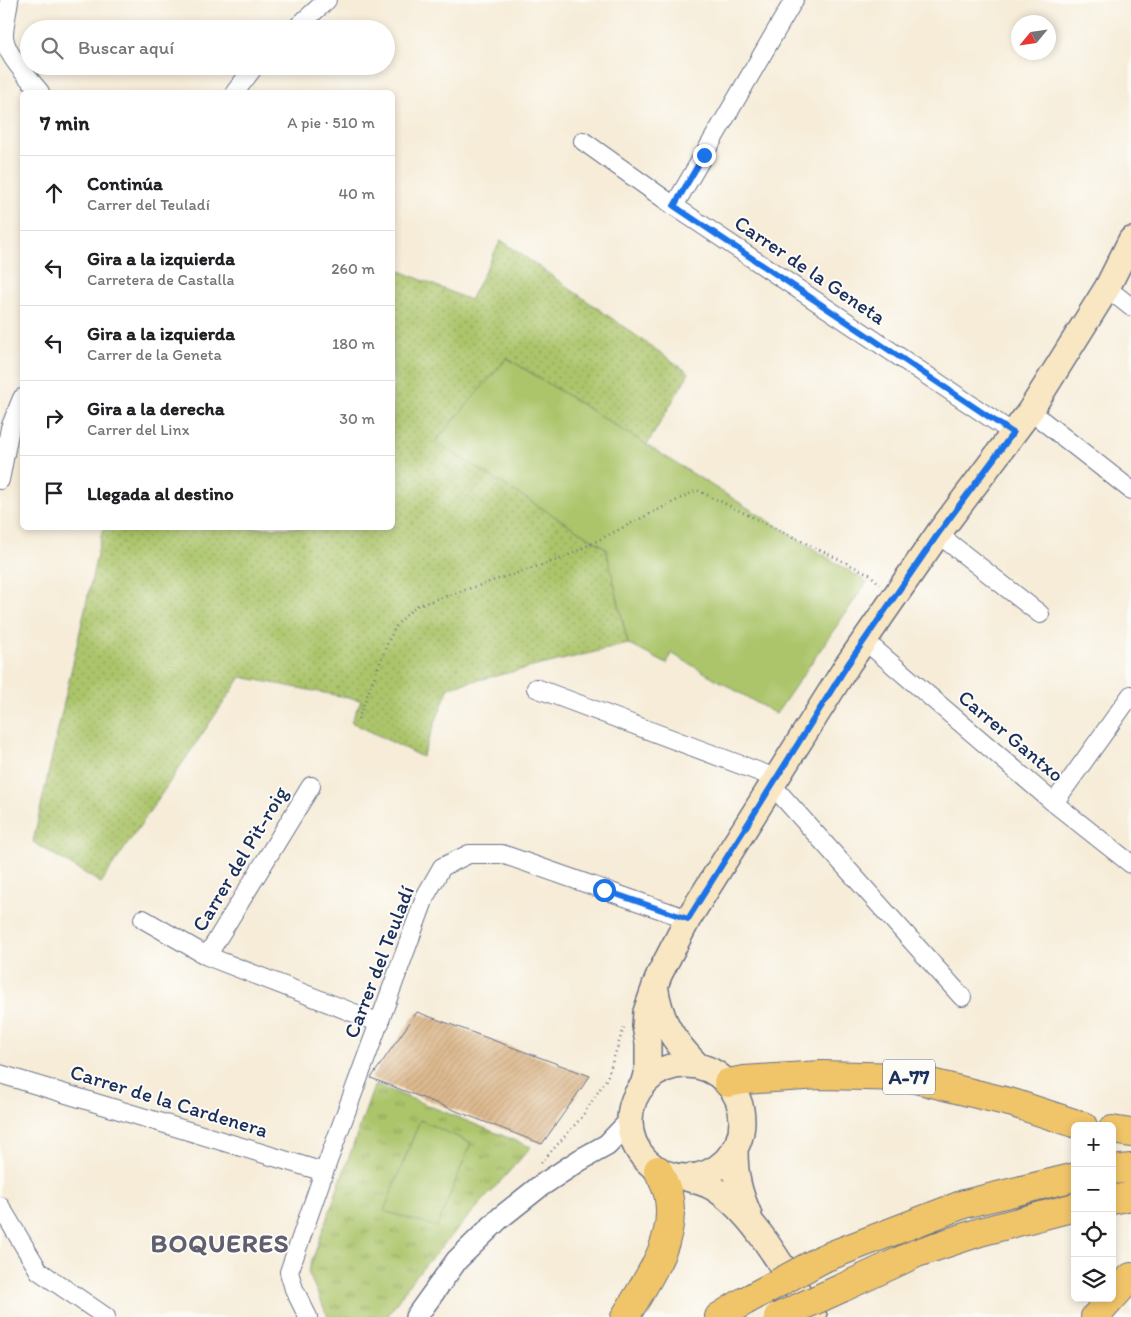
<!DOCTYPE html>
<html lang="es">
<head>
<meta charset="utf-8">
<style>
  body { margin:0; font-family:Itim,sans-serif; background:#f2f2f2; color:#202124 }
  .controls { position:absolute; right:15px; bottom:15px; display:grid; overflow:hidden; border-radius:8px; box-shadow:0 2px 8px #0003 }
  .controls button { width:45px; height:45px; display:grid; place-items:center; padding:0; border:0; border-bottom:1px solid #e0e0e0; background:#fff; color:#202124; font:25px sans-serif }
  .compass { position:absolute; left:1011px; top:15px; width:45px; height:45px; border-radius:50%; background:#fff; box-shadow:0 2px 8px #0003; rotate:241deg }
  .stop { position:absolute; width:15px; height:15px; margin:-11px; border:4px solid #1a73e8; border-radius:50%; background:#fff }
  .stop.end { background:#1a73e8; border-color:#fff; box-shadow:0 1px 5px #0008 }
  .list { margin:0; padding:0; list-style:none }
  h2 { display:flex; justify-content:space-between; align-items:center; height:65px; margin:0; padding:0 20px; font-size:21px }
  h2 small { font-size:16px; font-weight:400; color:#757577 }
  .list li { display:grid; grid-template-columns:32px 1fr auto; gap:15px; align-items:center; box-sizing:border-box; height:75px; padding:0 20px; border-top:1px solid #e0e0e0 }
  .list b { display:block; font-size:19px; white-space:nowrap }
  .list p { margin:0; font-size:16px; white-space:nowrap; color:#757577 }
  .list em { font-size:16px; font-style:normal; color:#757577 }
  .icon { flex:none; width:28px; height:28px; fill:none; stroke:currentColor; stroke-width:2; stroke-linecap:round; stroke-linejoin:round }
  .map { position:relative; flex:none; width:1131px; height:1317px; overflow:hidden }
  .search { position:absolute; background:#fff; box-shadow:0 2px 8px #0003; left:20px; top:20px; width:375px; height:55px; display:flex; align-items:center; gap:12px; box-sizing:border-box; padding:0 18px; border-radius:28px; color:#757577; font-size:19px }
  .panel { position:absolute; background:#fff; box-shadow:0 2px 8px #0003; left:20px; top:90px; width:375px; height:440px; border-radius:8px }
  .map>svg:first-child { display:block }
  .grass { fill:url(#grass-dots); stroke:#647a64 }
  .park { fill:url(#park-tufts); stroke:#647a64 }
  .garden { fill:#acc56a; stroke:#647a64 }
  .building { fill:url(#building-hatch) }
  .lines { fill:none; stroke-linecap:round; stroke-linejoin:round }
  .minor-casing { stroke:#687189; stroke-width:20 }
  .tertiary-casing { stroke:#687189; stroke-width:24 }
  .secondary-casing { stroke:#687189; stroke-width:28 }
  .motorway-casing { stroke:#687189; stroke-width:30 }
  .path { stroke:#687189; stroke-width:2.5; stroke-dasharray:1 4; stroke-linecap:butt }
  .minor { stroke:#fff; stroke-width:18 }
  .tertiary { stroke:#fff; stroke-width:21 }
  .secondary { stroke:#f9e7c3; stroke-width:25 }
  .motorway { stroke:#f0c469; stroke-width:28 }
  .motorway-bridge-casing { stroke:#687189; stroke-width:30; stroke-linecap:butt }
  .motorway-bridge { stroke:#f0c469; stroke-width:28 }
  .route { stroke:#1a73e8; stroke-width:6 }
  .labels { text-anchor:middle; stroke-width:4; stroke-linejoin:round; paint-order:stroke }
  .shield { fill:#fdfcf7; stroke:#5f6c8c; stroke-width:1 }
  .shield-label { font-size:20px; font-weight:bold; fill:#1b2f5e }
  .street-label { font-size:21px; fill:#1b2f5e; stroke:#fdfcf7 }
  .district-label { font-size:26px; font-weight:bold; letter-spacing:1px; fill:#5f5f6f; stroke:#fdfcf7 }
</style>
</head>
<body>
<div class="map">
<svg width="1131" height="1317" viewBox="0 0 1131 1317">
  <defs>
    <pattern id="grass-dots" width="8" height="8" patternUnits="userSpaceOnUse" patternTransform="scale(1.25)"><rect width="8" height="8" fill="#acc56a"/><path d="M2 2h.1M6 6h.1" fill="none" stroke="#8ba05a" stroke-width="1.8" stroke-linecap="round"/></pattern>
    <pattern id="park-tufts" width="24" height="20" patternUnits="userSpaceOnUse" patternTransform="scale(1.25)"><rect width="24" height="20" fill="#acc56a"/><path d="M3 7l-1-3M5 7V3M7 7l1-3M15 17l-1-3M17 17v-4M19 17l1-3" fill="none" stroke="#8ba05a"/></pattern>
    <pattern id="building-hatch" width="6" height="6" patternUnits="userSpaceOnUse" patternTransform="scale(1.25)"><rect width="6" height="6" fill="#ddb98e"/><path d="M-1 1l2-2M0 6l6-6M5 7l2-2" fill="none" stroke="#bd9f7d"/></pattern>
  </defs>
  <rect width="100%" height="100%" fill="#fdfcf7"/>
  <filter id="ink" filterUnits="userSpaceOnUse"><feTurbulence type="fractalNoise" baseFrequency=".02" numOctaves="2"/><feDisplacementMap in="SourceGraphic" scale="10" xChannelSelector="R" yChannelSelector="G"/><feConvolveMatrix kernelMatrix="1 2 1 2 8 2 1 2 1" color-interpolation-filters="sRGB"/></filter>
  <filter id="wash" filterUnits="userSpaceOnUse"><feTurbulence type="fractalNoise" baseFrequency=".0096" numOctaves="4" result="noise"/><feDisplacementMap in="SourceGraphic" scale="20" xChannelSelector="R" yChannelSelector="G"/><feGaussianBlur stdDeviation="1.12" result="paint"/><feColorMatrix in="noise" values="0 0 0 0 0 0 0 0 0 0 0 0 0 0 0 0 0 1.4 0 .05"/><feComposite in="paint" operator="in"/></filter>
  <g filter="url(#wash)">
    <rect width="100%" height="100%" fill="#f6ecd8"/>
    <!-- grass -->
    <path class="grass" d="M501 240 689 373 647 445 507 358 436 442 606 548 628 644 449 687 422 757 351 722 361 700 241 677 101 883 33 842 103 528H392L393 268 470 300Z"/>
    <!-- park -->
    <path class="park" d="M375 1084 531 1147 412 1280 387 1317H328L308 1272Z"/>
    <!-- garden -->
    <path class="garden" d="M507 358 867 582 776 714 671 653 667 664 628 644 606 548 435 442Z
      M420 1120 471 1143 437 1227 384 1211Z"/>
    <g id="blocks">
      <!-- building -->
      <path class="building" d="M417 1012 590 1076 542 1144 371 1078Z"/>
    </g>
  </g>
  <g filter="url(#ink)">
    <use href="#blocks" fill-opacity="0" stroke="#687189" stroke-width="1"/>
    <g class="lines">
      <!-- minor casing -->
      <g class="minor-casing">
        <path id="minor" d="M9 0C8 11 4 24 4 36 5 54 29 78 40 92
          M295 29 327 0
          M235 92 255 66
          M583 141 674 206 1013 433
          M674 206 794 0
          M1107 288 1131 307
          M1030 411 1131 490
          M0 480 10 428 22 398
          M938 534 1040 614
          M864 640 1054 803 1131 864
          M536 688 765 774 772 785 962 997
          M1054 803 1131 695
          M143 919 207 956 380 1023
          M207 956 311 786
          M0 1074 324 1172
          M0 1206 39 1271 106 1317
          M308 1317 294 1289 289 1272 324 1172 426 895 442 867 469 854H502L688 919"/>
      </g>
      <!-- tertiary casing -->
      <g class="tertiary-casing">
        <path id="tertiary" d="M416 1317 457 1260 500 1218 539 1187 580 1160 607 1145 630 1121"/>
      </g>
      <!-- secondary casing -->
      <g class="secondary-casing">
        <path id="secondary" d="M655 985C660 1021 672 1039 697 1065
          M630 1121a56 56 0 1 1 112 0a56 56 0 1 1-112 0Z
          M643 1085 648 1067V1043L645 1026 646 1012 659 975 688 919 848 664 938 534 1030 411 1107 288 1131 240
          M735 1150C735 1176 739 1192 749 1215
          M686 1178C695 1181 707 1183 715 1189 756 1215 787 1276 814 1317"/>
      </g>
      <!-- motorway casing -->
      <g class="motorway-casing">
        <path id="motorway" d="M728 1083 744 1080 820 1075 907 1077 1013 1103 1083 1126
          M1112 1130 1131 1133
          M1112 1170 1131 1168
          M1112 1200 1131 1196
          M824 1258 964 1204 1075 1177
          M842 1288 917 1253 980 1232 1075 1207
          M1112 1298 1131 1277
          M625 1317C646 1281 676 1243 669 1199 668 1189 662 1179 658 1170
          M719 1317 745 1301
          M1095 1317 1112 1298"/>
      </g>
      <!-- path -->
      <path class="path" d="M358 719 388 642 397 624 416 606 563 558 697 490 869 574 880 584
        M541 1163 581 1118 607 1078 624 1027"/>
      <!-- minor -->
      <use href="#minor" class="minor"/>
      <!-- tertiary -->
      <use href="#tertiary" class="tertiary"/>
      <!-- secondary -->
      <use href="#secondary" class="secondary"/>
      <!-- motorway -->
      <use href="#motorway" class="motorway"/>
      <!-- motorway-bridge casing -->
      <g class="motorway-bridge-casing">
        <path id="motorway-bridge" d="M745 1301 824 1258
          M778 1317 842 1288"/>
      </g>
      <!-- motorway-bridge -->
      <use href="#motorway-bridge" class="motorway-bridge"/>
    </g>
  </g>
  <g class="lines" filter="url(#ink)">
    <!-- route -->
    <path class="route" d="M604 890 688 919 848 664 938 534 1013 433 674 206 704 155"/>
  </g>
  <g class="labels">
    <!-- shield labels -->
    <rect class="shield" x="883" y="1059.5" width="52" height="35" rx="4"/>
    <g class="shield-label">
      <text x="909" y="1084">A-77</text>
    </g>
    <!-- street labels -->
    <g class="street-label">
      <text transform="translate(810 270) rotate(34)" y="7">Carrer de la Geneta</text>
      <text transform="translate(1011 736) rotate(40)" y="7">Carrer Gantxo</text>
      <text transform="translate(240 859) rotate(-59)" y="7">Carrer del Pit-roig</text>
      <text transform="translate(379 962) rotate(-69)" y="7">Carrer del Teuladí</text>
      <text transform="translate(169 1101) rotate(17)" y="7">Carrer de la Cardenera</text>
    </g>
    <!-- district labels -->
    <g class="district-label">
      <text x="220" y="1252">BOQUERES</text>
    </g>
  </g>
</svg>
<div class="controls">
<button>+</button>
<button>−</button>
<button><svg class="icon" aria-label="locate" viewBox="0 0 24 24"><circle cx="12" cy="12" r="6"/><path d="M12 2v4M12 18v4M2 12h4M18 12h4"/></svg></button>
<button><svg class="icon" aria-label="layers" viewBox="0 0 24 24"><path d="M12 4l9 5-9 5-9-5zM3 14l9 5 9-5"/></svg></button>
</div>
<svg class="compass" viewBox="-18 -18 36 36"><path d="M0-13l5 13h-10z" fill="#e53935"/><path d="M0 13l5-13h-10z" fill="#757577"/></svg>
<div class="stop" style="left:604px;top:890px"></div>
<div class="stop end" style="left:704px;top:155px"></div>
<div class="search"><svg class="icon" aria-label="search" viewBox="0 0 24 24"><circle cx="10" cy="10" r="6"/><path d="M15 15l6 6"/></svg>Buscar aquí</div>
<section class="panel">
<h2>7 min<small>A pie · 510 m</small></h2>
<ul class="list">
<li><svg class="icon" aria-label="ahead" viewBox="0 0 24 24"><path d="M12 20V5M6 11l6-6 6 6"/></svg><div><b>Continúa</b><p>Carrer del Teuladí</p></div><em>40 m</em></li>
<li><svg class="icon" aria-label="left" viewBox="0 0 24 24"><path d="M17 20v-9H6M10 6l-5 5 5 5"/></svg><div><b>Gira a la izquierda</b><p>Carretera de Castalla</p></div><em>260 m</em></li>
<li><svg class="icon" aria-label="left" viewBox="0 0 24 24"><path d="M17 20v-9H6M10 6l-5 5 5 5"/></svg><div><b>Gira a la izquierda</b><p>Carrer de la Geneta</p></div><em>180 m</em></li>
<li><svg class="icon" aria-label="right" viewBox="0 0 24 24"><path d="M7 20v-9h11M14 6l5 5-5 5"/></svg><div><b>Gira a la derecha</b><p>Carrer del Linx</p></div><em>30 m</em></li>
<li><svg class="icon" aria-label="arrive" viewBox="0 0 24 24"><path d="M6 21V4h12l-3 4 3 4H6"/></svg><div><b>Llegada al destino</b></div></li>
</ul>
</section>
</div>
</body>
</html>
